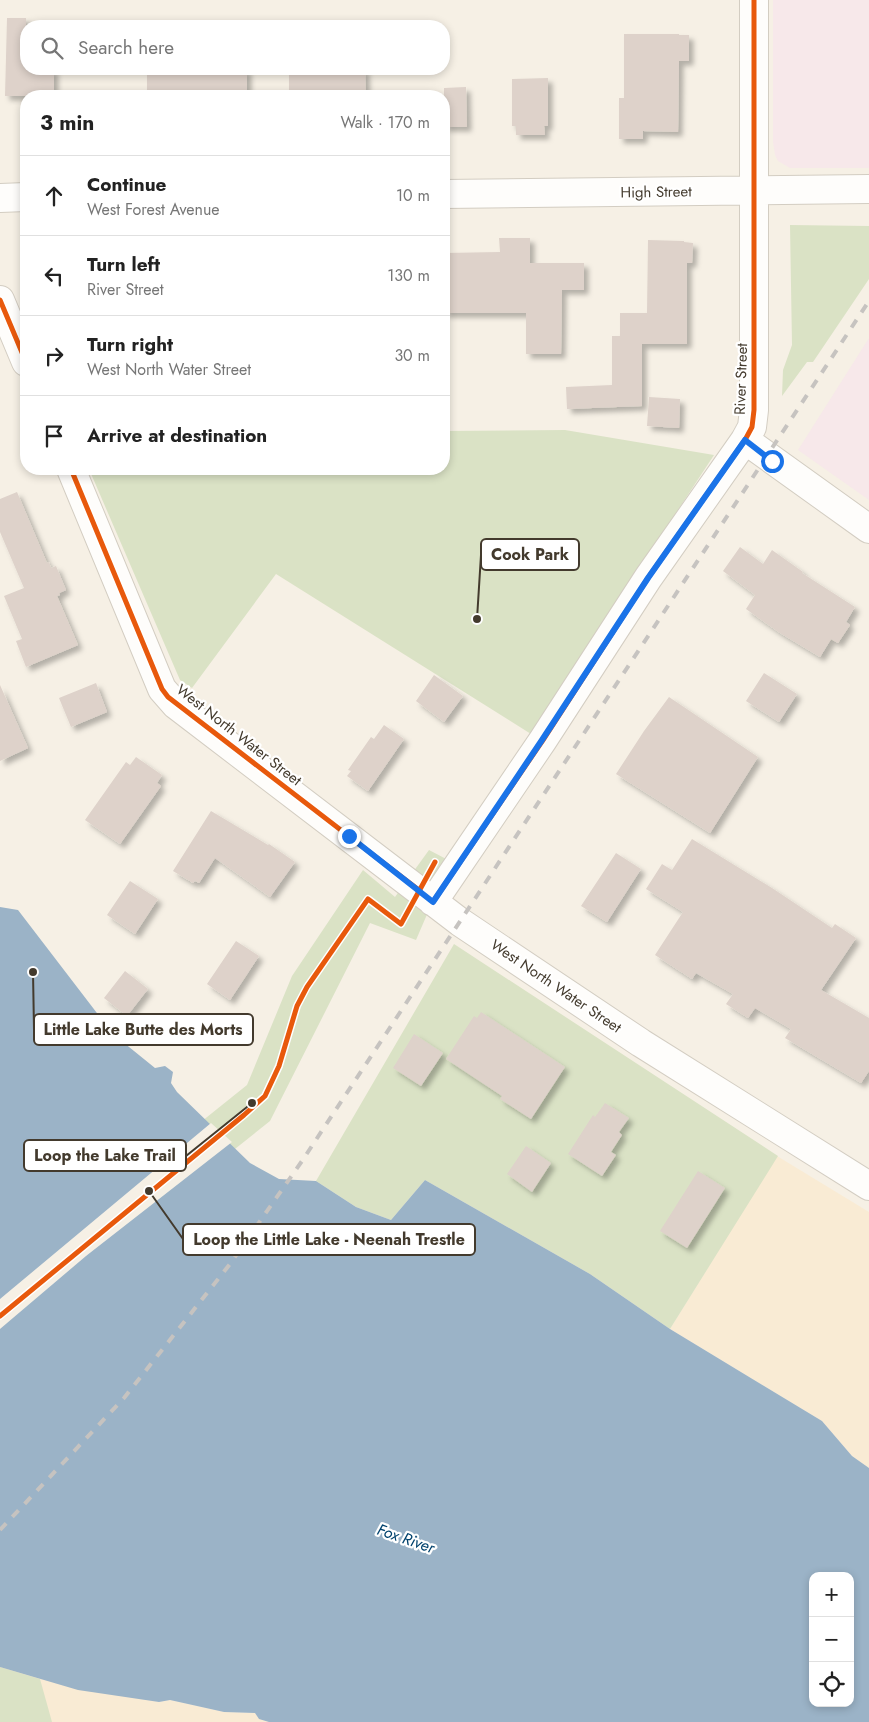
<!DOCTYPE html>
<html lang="en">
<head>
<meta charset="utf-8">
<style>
  body { margin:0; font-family:Jost,sans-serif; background:#f6f6f6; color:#222 }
  .controls { position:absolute; right:15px; bottom:15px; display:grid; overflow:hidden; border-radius:10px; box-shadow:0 2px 8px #0003 }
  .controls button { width:45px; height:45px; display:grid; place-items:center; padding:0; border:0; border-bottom:1px solid #e0e0e0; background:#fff; color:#222; font:25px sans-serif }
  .stop { position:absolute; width:15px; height:15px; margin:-11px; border:4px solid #1a73e8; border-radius:50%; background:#fff }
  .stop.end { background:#1a73e8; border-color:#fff; box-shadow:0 1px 5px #0008 }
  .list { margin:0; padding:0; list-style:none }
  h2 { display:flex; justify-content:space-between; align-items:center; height:65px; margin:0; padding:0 20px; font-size:21px }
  h2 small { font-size:16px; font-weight:400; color:#767676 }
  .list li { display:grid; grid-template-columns:32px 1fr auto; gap:15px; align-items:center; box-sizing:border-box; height:80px; padding:0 20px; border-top:1px solid #e0e0e0 }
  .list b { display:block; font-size:19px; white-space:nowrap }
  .list p { margin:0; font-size:16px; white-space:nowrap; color:#767676 }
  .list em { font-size:16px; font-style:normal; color:#767676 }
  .icon { flex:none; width:28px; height:28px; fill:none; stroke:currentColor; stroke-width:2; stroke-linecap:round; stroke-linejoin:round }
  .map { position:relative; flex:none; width:869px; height:1722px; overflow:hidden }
  .search { position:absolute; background:#fff; box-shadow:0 2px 8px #0003; left:20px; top:20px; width:430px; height:55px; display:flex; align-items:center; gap:12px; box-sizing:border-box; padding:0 18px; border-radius:20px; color:#767676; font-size:19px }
  .panel { position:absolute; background:#fff; box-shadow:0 2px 8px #0003; left:20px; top:90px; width:430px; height:385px; border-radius:20px }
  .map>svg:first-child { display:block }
  .built { fill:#f9ebd4 }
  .industrial { fill:#f7e8ea }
  .green { fill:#dae2c5 }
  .water { fill:#9bb3c7; fill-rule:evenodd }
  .pier { fill:#f6f0e5 }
  .building { fill:#ded2ca; filter:url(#shadow) }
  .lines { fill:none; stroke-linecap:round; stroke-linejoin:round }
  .street-casing { stroke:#d3cdc2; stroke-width:30 }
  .street { stroke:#fefdfb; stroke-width:28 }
  .rail { stroke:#c6c3c0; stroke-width:4; stroke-dasharray:9 9; stroke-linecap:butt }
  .cycleway-casing { stroke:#fff; stroke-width:8 }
  .cycleway { stroke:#e8590c; stroke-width:5 }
  .route { stroke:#1a73e8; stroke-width:6 }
  .labels { text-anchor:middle; stroke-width:4.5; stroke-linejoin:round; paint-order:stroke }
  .street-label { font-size:15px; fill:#433a2d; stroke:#fff }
  .water-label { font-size:16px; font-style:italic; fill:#00426d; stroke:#fff }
  .leader { fill:none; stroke:#433a2d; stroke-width:2 }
  .callout-dot { fill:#433a2d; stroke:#fff; stroke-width:2 }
  .callout { fill:#fff; stroke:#433a2d; stroke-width:2 }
  .callout-label { font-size:16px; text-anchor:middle; font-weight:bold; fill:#433a2d }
</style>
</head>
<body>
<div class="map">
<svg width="869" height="1722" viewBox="0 0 869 1722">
  <defs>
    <filter id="shadow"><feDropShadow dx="4.5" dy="4.5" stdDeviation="2.5" flood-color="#0004"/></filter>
  </defs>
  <rect width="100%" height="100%" fill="#f6f0e5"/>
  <!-- built -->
  <path class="built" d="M777 1156 869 1212V1468L852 1456 822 1421 670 1329Z
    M0 1667 159 1702 170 1700 224 1712 255 1713 259 1719 269 1722H0Z"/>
  <!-- industrial -->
  <path class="industrial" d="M773 0H869V168H790L778 161 775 155 773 142Z
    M869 338V500L798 450Z"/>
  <!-- green -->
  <path class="green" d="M790 225 869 226V279L813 362H807L782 396 783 370 792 345Z
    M565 430 714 455 531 734 276 574 192 688 180 680 89 469H444V431Z
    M429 850 450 861 416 940 370 923 270 1121 0 1336V1283L247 1085 292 976 363 870 395 897Z
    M454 944 778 1156 670 1329 590 1274 425 1180 391 1220 356 1207 316 1181Z
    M0 1667 40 1679 52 1722H0Z"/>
  <!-- water -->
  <path class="water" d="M0 907 18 910 113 1034 155 1068 165 1066 173 1072 171 1083 177 1092 250 1163 279 1179 316 1181 356 1207 391 1220 425 1180 590 1274 670 1329 822 1421 852 1456 869 1468V1722H269L259 1719 255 1713 224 1712 170 1700 159 1702 78 1690 0 1667ZM813 1576H850V1703H813Z"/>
  <!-- pier -->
  <path class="pier" d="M211 1123 232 1142 86 1256 0 1329V1299Z"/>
  <!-- building -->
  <path class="building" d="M7 18H26V69H54V96H5Z
    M624 34H679V35H689V61H679V63L678 132 643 131V139H619V98H624Z
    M210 69H247V96H147V71H210Z
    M289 69H365L366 96H289Z
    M548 78V126H544L545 135H516V126H512V79Z
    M466 87 467 127H444V88Z
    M499 238H530V263H584V290H562L561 354H526V313H444V253L500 252Z
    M648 240 684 241V242L693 243 692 263H687V344H642V406L567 409 566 387 612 385V336H620V313H647Z
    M649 397 680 399 679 428 647 426Z
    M17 492 47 563 49 562 51 568 56 566 66 590 59 593 60 595 57 596 78 645 26 667 16 641 22 639 4 596 24 588 0 532V499Z
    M740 547 763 564 772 550 803 572 802 573 855 607 846 622 850 625 838 643 831 639 820 657 780 633 746 609 755 595 723 571Z
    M764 673 797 694 779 722 746 701Z
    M434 675 463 696 444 722 416 701Z
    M96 683 107 712 71 727 59 698Z
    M0 685 28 748 0 761Z
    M669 697 758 757 710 833 616 774 644 731Z
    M384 725 404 739 368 791 347 776 351 771 348 770 371 737 374 739Z
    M136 757 162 775 157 783 161 786 120 844 85 820 126 762 130 765Z
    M211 811 268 845 269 844 295 862 270 897 215 858 199 883 195 881 193 883 173 871Z
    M692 839 772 888 832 928 835 924 856 938 821 990 869 1018V1071L861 1083 785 1038 791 1029 755 1008 748 1018 726 1004 733 994 696 973 692 979 655 955 683 912 646 889 662 864 672 870Z
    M616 853 641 869 607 922 581 906Z
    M130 881 158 899 135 934 107 915Z
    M236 941 259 956 230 1000 207 984Z
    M125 971 148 989 127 1016 104 998Z
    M481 1012 565 1067 531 1119 500 1099 502 1096 446 1059 474 1016 477 1018Z
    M414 1034 443 1053 421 1086 393 1068Z
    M605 1103 629 1118 619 1132 622 1135 611 1152 616 1155 602 1176 568 1154 593 1115 595 1117Z
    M526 1146 551 1163 532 1192 507 1174Z
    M698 1171 725 1188 687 1248 660 1231Z"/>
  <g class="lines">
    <!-- street casing -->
    <g class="street-casing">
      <path id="street" d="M444 194 869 189
        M0 198 26 197
        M0 300 26 362
        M745 440 869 529
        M71 469 162 689 176 705 460 922 641 1043 869 1186
        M433 902 543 740 648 578 745 440 752 427 754 410V0"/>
    </g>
    <!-- street -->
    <use href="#street" class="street"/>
    <!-- rail -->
    <path class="rail" d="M0 1530 124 1398 230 1264 302 1161 869 301"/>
    <!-- cycleway casing -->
    <g class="cycleway-casing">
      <path id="cycleway" d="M0 300 26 362
        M71 469 162 689 168 697 420 891
        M433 902 543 740 648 578 745 440 752 427 754 410V0
        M0 1316 244 1115 265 1096 279 1066 297 1006 307 987 368 899 401 924 435 862"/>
    </g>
    <!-- cycleway -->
    <use href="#cycleway" class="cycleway"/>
  </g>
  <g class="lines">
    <!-- route -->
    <path class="route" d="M349 836 433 902 542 740 648 578 745 440 772 461"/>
  </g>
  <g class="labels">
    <!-- street labels -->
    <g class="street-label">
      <text transform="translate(656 192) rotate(-1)" y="5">High Street</text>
      <text transform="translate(741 379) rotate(-88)" y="5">River Street</text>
      <text transform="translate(239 735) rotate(38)" y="5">West North Water Street</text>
      <text transform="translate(556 986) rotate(34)" y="5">West North Water Street</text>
    </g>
    <!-- water labels -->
    <g class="water-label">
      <text transform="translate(406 1538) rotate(19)" y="6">Fox River</text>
    </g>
  </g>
  <!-- callouts -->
  <path class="leader" d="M477 619L481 555M33 972L34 1029M252 1103L186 1156M149 1191L183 1239"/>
  <g class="callout-dot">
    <circle cx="477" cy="619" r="5"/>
    <circle cx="33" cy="972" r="5"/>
    <circle cx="252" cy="1103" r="5"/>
    <circle cx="149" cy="1191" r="5"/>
  </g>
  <g class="callout">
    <rect x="481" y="539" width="98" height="31" rx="5"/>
    <rect x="34" y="1014" width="219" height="31" rx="5"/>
    <rect x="24" y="1140" width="162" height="31" rx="5"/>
    <rect x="183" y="1224" width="292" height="31" rx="5"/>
  </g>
  <g class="callout-label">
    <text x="530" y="560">Cook Park</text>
    <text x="143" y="1035">Little Lake Butte des Morts</text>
    <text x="105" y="1161">Loop the Lake Trail</text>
    <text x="329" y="1245">Loop the Little Lake - Neenah Trestle</text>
  </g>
</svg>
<div class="controls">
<button>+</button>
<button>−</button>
<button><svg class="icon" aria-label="locate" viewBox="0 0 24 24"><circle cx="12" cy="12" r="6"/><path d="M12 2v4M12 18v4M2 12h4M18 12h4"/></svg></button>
</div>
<div class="stop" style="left:772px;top:461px"></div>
<div class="stop end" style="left:349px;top:836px"></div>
<div class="search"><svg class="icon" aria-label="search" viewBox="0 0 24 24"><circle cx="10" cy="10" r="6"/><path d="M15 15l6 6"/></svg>Search here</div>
<section class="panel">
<h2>3 min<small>Walk · 170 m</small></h2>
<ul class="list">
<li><svg class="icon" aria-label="ahead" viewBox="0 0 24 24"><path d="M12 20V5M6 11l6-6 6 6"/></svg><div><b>Continue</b><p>West Forest Avenue</p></div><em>10 m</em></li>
<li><svg class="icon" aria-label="left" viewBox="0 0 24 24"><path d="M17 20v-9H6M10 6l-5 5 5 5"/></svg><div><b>Turn left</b><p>River Street</p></div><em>130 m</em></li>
<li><svg class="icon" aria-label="right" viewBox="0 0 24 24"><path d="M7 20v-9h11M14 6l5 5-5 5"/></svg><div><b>Turn right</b><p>West North Water Street</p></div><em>30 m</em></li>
<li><svg class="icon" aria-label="arrive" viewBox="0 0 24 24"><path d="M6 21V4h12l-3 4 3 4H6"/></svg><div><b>Arrive at destination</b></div></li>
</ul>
</section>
</div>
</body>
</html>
